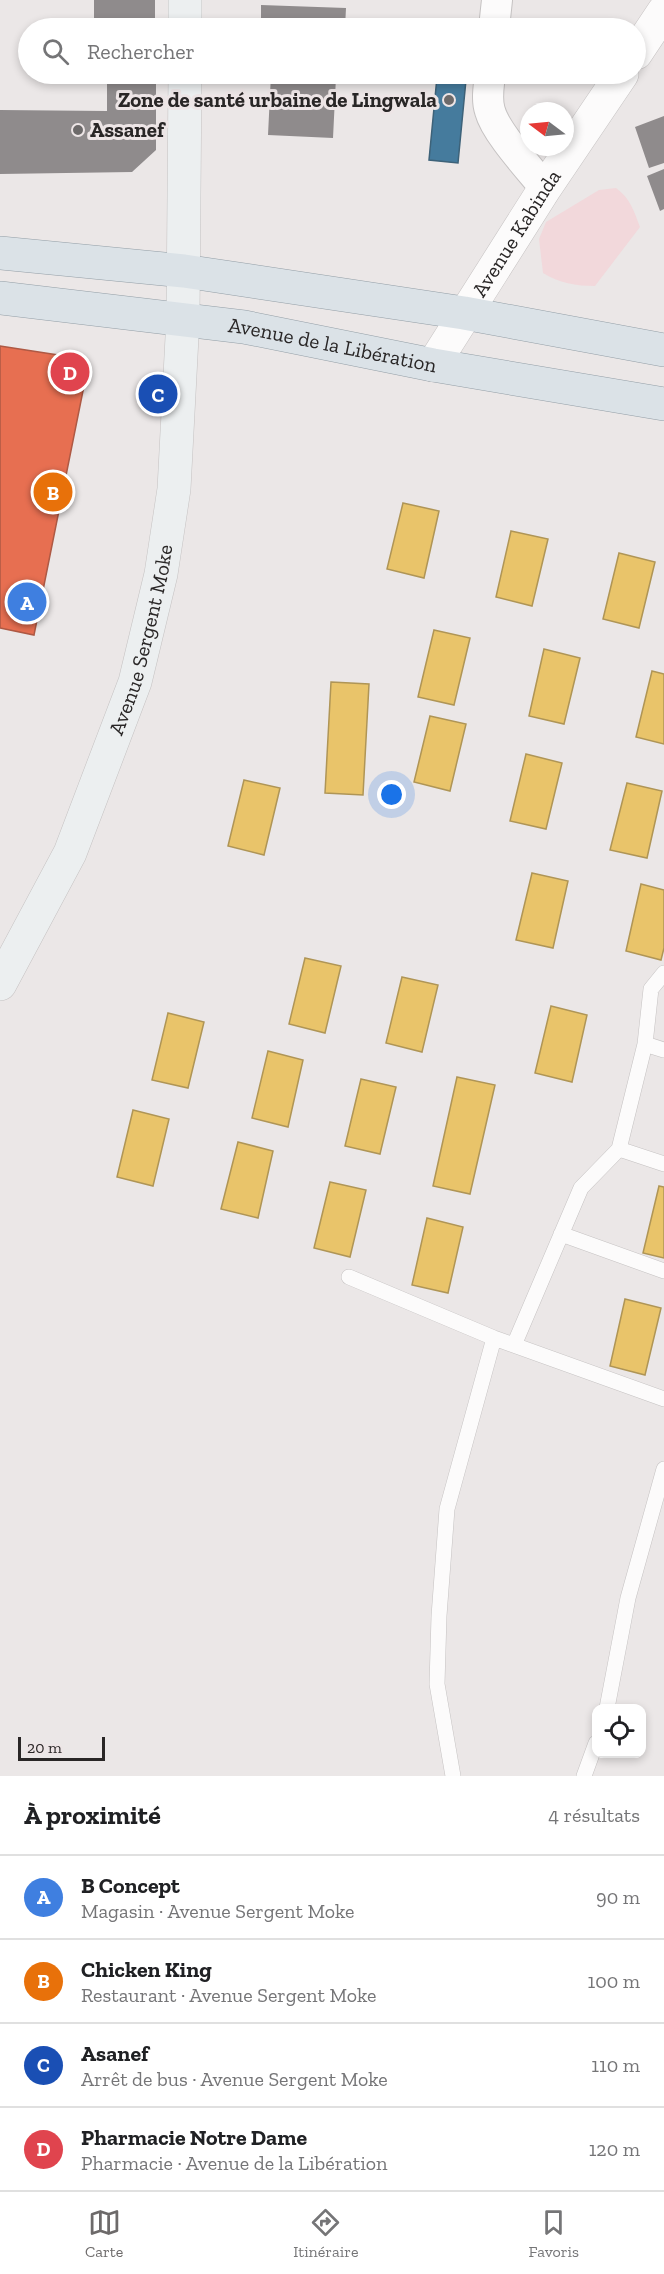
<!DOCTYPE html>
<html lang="fr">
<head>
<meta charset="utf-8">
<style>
  body { margin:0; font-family:"Zilla Slab",serif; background:#f6f6f6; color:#202124 }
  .controls { position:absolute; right:18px; bottom:18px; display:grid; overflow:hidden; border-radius:12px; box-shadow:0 3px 9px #0003 }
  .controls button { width:54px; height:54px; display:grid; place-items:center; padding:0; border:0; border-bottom:2px solid #e0e0e0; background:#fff; color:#202124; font:30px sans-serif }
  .compass { position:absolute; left:520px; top:102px; width:54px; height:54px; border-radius:50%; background:#fff; box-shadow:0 3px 9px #0003; rotate:286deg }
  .scale { position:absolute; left:18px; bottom:15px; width:87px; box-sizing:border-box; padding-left:6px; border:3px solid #292626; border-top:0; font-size:16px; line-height:21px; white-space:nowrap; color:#292626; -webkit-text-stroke:4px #ede5e6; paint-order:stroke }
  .you { position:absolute; left:392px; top:795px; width:21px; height:21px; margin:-15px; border:4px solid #fff; border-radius:50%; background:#1a73e8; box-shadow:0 0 0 9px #1a73e833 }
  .badge { display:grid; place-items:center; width:39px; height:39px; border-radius:50%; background:#6d6a6a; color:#fff; font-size:20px; font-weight:700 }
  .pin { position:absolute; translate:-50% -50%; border:3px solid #fff; box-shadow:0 2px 6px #0006 }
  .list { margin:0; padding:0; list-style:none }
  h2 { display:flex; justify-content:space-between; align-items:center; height:78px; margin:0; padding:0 24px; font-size:26px }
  h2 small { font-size:20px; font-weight:400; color:#757577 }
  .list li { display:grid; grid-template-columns:39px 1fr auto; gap:18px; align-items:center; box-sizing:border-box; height:84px; padding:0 24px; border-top:2px solid #e0e0e0 }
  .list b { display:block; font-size:22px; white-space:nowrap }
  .list p { margin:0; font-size:20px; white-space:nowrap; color:#757577 }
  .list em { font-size:20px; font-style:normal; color:#757577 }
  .icon { flex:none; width:33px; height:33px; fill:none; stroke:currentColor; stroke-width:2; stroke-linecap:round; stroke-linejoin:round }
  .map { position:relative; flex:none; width:664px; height:1776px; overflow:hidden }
  .search { position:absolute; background:#fff; box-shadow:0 3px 9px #0003; left:18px; right:18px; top:18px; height:66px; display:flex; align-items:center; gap:15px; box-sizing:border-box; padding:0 21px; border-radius:33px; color:#757577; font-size:22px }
  .sheet { height:414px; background:#fff }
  nav { display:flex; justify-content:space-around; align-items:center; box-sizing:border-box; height:84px; border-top:2px solid #e0e0e0; background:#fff; font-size:16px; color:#757577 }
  nav a { display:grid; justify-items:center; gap:3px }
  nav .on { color:#6d6a6a }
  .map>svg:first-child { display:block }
  .green { fill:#f2d8db }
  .homes { fill:#e9c46a; stroke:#af9556; stroke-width:1.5 }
  .shops { fill:#e76f51; stroke:#ae5944; stroke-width:1.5 }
  .public { fill:#457b9d; stroke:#3d6279; stroke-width:1.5 }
  .building { fill:#8f8b8c }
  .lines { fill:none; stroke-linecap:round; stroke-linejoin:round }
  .service-casing { stroke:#c5c2c2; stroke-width:16 }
  .minor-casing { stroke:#c5c2c2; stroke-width:32 }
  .tertiary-casing { stroke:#c5c2c2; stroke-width:34 }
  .secondary-casing { stroke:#c5c2c2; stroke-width:34 }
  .primary-casing { stroke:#939ea6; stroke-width:34 }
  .service { stroke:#fcfbfb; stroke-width:15 }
  .minor { stroke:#fcfbfb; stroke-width:30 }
  .tertiary { stroke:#fcfbfb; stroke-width:33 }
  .secondary { stroke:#eceff0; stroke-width:33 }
  .primary { stroke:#dbe2e7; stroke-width:33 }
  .poi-dot { fill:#6d6a6a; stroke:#ede5e6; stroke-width:2 }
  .labels { text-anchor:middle; stroke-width:6; stroke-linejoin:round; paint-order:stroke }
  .poi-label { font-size:21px; font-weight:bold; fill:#292626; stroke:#ede5e6; text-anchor:end }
  .street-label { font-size:21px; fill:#292626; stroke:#ede5e6 }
</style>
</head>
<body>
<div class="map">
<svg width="664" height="1776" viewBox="0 0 664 1776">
  <rect width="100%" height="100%" fill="#ebe7e7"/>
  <!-- green -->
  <path class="green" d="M616 188C630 198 634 211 640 227L595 286C576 286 559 283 543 273L539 239 546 222 599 190Z"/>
  <!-- homes -->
  <path class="homes" d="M403 503 439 511 424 578 387 569Z
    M511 531 548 539 532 606 496 597Z
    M619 553 655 562 639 628 603 619Z
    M434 630 470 638 454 705 418 697Z
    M544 649 580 658 564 724 529 716Z
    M652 671 664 674V744L636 737Z
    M331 682 369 684 363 795 325 793Z
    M430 716 466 724 450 791 414 782Z
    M526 754 562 763 546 829 510 821Z
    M244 780 280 788 264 855 228 846Z
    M627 783 662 791 647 858 610 850Z
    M532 873 568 881 553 948 516 940Z
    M641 884 664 890V948L661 960 626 951Z
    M305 958 341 966 325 1033 289 1024Z
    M402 977 438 985 422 1052 386 1043Z
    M551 1006 587 1015 572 1082 535 1073Z
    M168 1013 204 1022 188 1088 152 1080Z
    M268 1051 303 1060 288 1127 252 1118Z
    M457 1077 495 1085 470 1194 433 1186Z
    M361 1079 396 1087 380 1154 345 1146Z
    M133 1110 169 1119 153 1186 117 1177Z
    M238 1142 273 1151 258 1218 221 1209Z
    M330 1182 366 1190 350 1257 314 1248Z
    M659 1186 664 1187V1258L643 1253Z
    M427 1218 463 1227 448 1293 412 1285Z
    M625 1299 661 1308 645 1375 610 1366Z"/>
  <!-- shops -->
  <path class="shops" d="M0 346 71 357 86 376 34 635 0 628Z"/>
  <!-- public -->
  <path class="public" d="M437 77 466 80 458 163 429 160Z"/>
  <!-- building -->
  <path class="building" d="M94 0H155V28H94Z
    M261 5 346 8 345 28H261Z
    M107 74H156V150L132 172 0 174V110L107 111Z
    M271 74 336 77 333 138 268 135Z
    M664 116V163L649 168 635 127Z
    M664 169V209L660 211 647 176Z"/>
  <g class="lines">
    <!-- service casing -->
    <g class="service-casing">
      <path id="service" d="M645 1044 664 1050
        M619 1149 664 1164
        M561 1234 664 1271
        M349 1277 494 1338 664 1399
        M514 1345 581 1188 619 1149 645 1044 651 989 664 973
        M607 1708 628 1598 664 1469
        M453 1776 437 1684 439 1616 447 1509 494 1338
        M584 1776 596 1743"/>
    </g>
    <!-- minor casing -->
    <g class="minor-casing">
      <path id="minor" d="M494 28 497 0
        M490 74C489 86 486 99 490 111 496 133 530 169 545 188"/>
    </g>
    <!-- tertiary casing -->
    <g class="tertiary-casing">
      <g id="tertiary">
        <path d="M636 53 664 11"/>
        <path id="s1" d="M433 365 545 188 622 74"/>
      </g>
    </g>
    <!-- secondary casing -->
    <g class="secondary-casing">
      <g id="secondary">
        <path d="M185 28V0"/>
        <path id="s2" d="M0 984 70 853 135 682 161 574 174 489 183 318 185 74"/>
      </g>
    </g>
    <!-- primary casing -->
    <g class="primary-casing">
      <g id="primary">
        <path d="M0 253 184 271 464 313 664 350"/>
        <path id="s3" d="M0 298 244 327 433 365 664 404"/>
      </g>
    </g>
    <!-- service -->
    <use href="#service" class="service"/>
    <!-- minor -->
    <use href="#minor" class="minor"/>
    <!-- tertiary -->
    <use href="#tertiary" class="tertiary"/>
    <!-- secondary -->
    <use href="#secondary" class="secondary"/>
    <!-- primary -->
    <use href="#primary" class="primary"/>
  </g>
  <!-- markers -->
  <g class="poi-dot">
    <circle cx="449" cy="100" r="6"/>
    <circle cx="78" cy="130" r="6"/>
  </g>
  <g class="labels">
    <!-- poi labels -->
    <g class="poi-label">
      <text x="437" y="107">Zone de santé urbaine de Lingwala</text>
      <text x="90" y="137" text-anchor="start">Assanef</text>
    </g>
    <!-- street labels -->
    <g class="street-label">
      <text dy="7" stroke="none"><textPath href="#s1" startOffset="156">Avenue Kabinda</textPath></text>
      <text dy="7" stroke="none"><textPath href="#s3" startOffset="336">Avenue de la Libération</textPath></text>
      <text dy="7" stroke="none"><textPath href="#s2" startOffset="374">Avenue Sergent Moke</textPath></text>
    </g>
  </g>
</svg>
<div class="controls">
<button><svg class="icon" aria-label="locate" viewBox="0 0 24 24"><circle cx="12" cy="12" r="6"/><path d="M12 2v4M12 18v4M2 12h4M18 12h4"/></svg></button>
</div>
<svg class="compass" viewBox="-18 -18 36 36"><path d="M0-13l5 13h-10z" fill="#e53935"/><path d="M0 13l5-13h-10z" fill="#757577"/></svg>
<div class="scale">20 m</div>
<div class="you"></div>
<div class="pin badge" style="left:27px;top:602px;background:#3f7fe0">A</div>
<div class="pin badge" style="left:53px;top:492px;background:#e8710a">B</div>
<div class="pin badge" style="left:158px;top:394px;background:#1a4fb4">C</div>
<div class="pin badge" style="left:70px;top:372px;background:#e0444e">D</div>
<div class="search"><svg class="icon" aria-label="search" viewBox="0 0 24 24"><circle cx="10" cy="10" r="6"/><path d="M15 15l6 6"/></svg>Rechercher</div>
</div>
<section class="sheet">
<h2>À proximité<small>4 résultats</small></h2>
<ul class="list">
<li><span class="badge" style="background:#3f7fe0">A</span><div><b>B Concept</b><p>Magasin · Avenue Sergent Moke</p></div><em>90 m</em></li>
<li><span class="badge" style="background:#e8710a">B</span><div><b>Chicken King</b><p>Restaurant · Avenue Sergent Moke</p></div><em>100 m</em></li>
<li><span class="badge" style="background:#1a4fb4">C</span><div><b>Asanef</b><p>Arrêt de bus · Avenue Sergent Moke</p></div><em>110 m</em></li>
<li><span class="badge" style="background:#e0444e">D</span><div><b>Pharmacie Notre Dame</b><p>Pharmacie · Avenue de la Libération</p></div><em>120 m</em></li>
</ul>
</section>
<nav>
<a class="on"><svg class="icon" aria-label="map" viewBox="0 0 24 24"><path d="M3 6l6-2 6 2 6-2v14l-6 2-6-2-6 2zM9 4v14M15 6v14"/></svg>Carte</a>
<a><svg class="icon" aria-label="directions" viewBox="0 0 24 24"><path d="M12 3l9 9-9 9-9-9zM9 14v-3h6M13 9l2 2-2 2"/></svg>Itinéraire</a>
<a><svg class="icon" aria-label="saved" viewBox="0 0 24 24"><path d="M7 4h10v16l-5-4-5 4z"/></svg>Favoris</a>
</nav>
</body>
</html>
